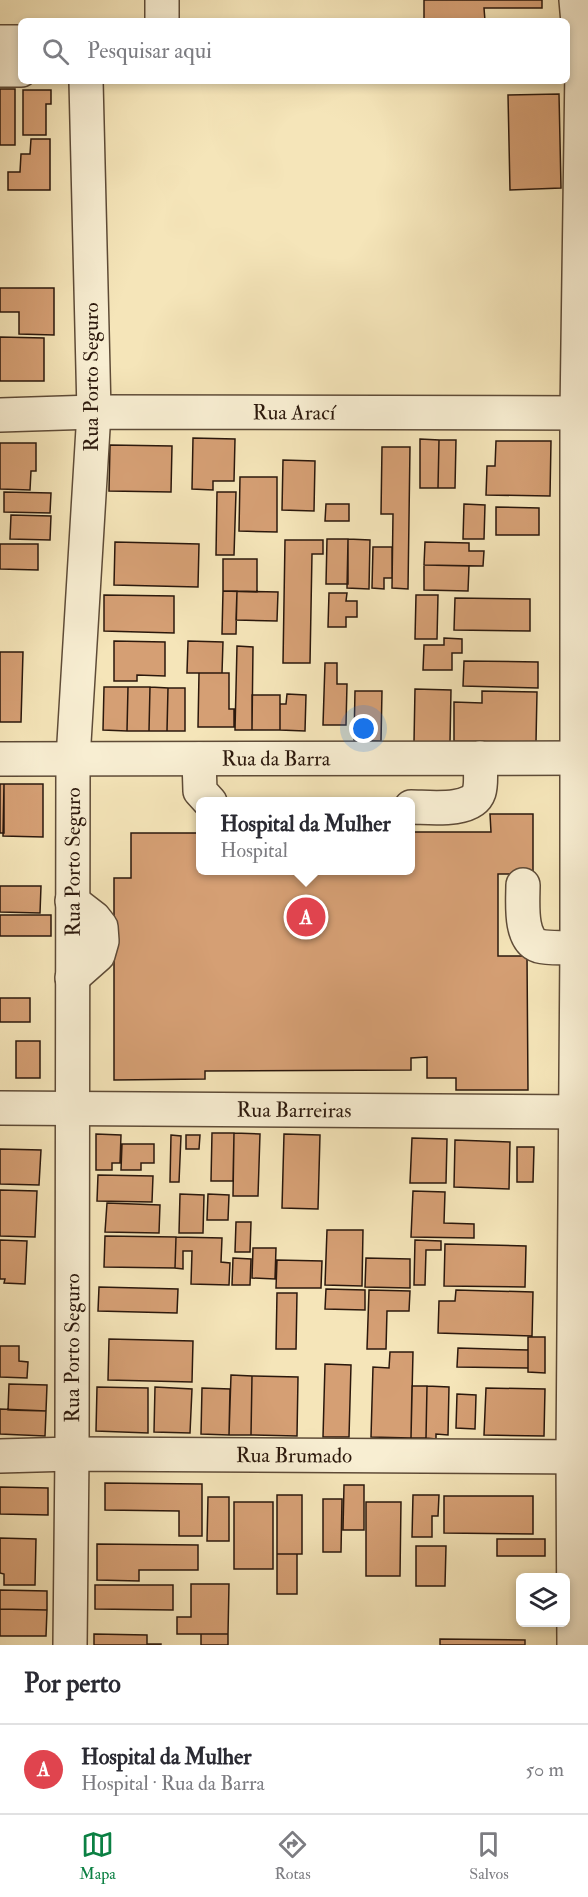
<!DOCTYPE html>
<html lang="pt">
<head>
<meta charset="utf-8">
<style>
  body { margin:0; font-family:"IM FELL Double Pica",serif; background:#f7f7f7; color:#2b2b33 }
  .controls { position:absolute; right:18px; bottom:18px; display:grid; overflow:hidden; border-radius:9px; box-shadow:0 3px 9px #0003 }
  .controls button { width:54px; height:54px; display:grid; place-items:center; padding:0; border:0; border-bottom:2px solid #e1e1e2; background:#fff; color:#2b2b33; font:30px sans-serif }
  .you { position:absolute; left:364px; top:729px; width:21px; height:21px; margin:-15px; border:4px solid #fff; border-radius:50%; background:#1a73e8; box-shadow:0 0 0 9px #1a73e833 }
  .badge { display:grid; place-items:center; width:39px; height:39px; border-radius:50%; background:#0b8043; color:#fff; font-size:20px; font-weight:700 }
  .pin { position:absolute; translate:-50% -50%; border:3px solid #fff; box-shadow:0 2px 6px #0006 }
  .popup { position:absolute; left:196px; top:797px; width:219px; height:78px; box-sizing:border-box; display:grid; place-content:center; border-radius:9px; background:#fff; filter:drop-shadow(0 2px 4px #0005); font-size:20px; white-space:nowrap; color:#7c7c81 }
  .popup b { font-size:22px; color:#2b2b33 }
  .popup::after { content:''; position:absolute; left:50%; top:100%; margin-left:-12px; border:12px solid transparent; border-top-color:#fff }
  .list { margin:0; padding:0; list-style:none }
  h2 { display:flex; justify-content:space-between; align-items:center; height:78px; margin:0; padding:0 24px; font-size:26px }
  h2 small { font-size:20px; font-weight:400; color:#7c7c81 }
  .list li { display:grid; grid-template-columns:39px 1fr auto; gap:18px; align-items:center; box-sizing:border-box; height:90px; padding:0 24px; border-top:2px solid #e1e1e2 }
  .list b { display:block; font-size:22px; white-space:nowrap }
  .list p { margin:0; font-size:20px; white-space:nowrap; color:#7c7c81 }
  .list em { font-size:20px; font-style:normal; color:#7c7c81 }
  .icon { flex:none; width:33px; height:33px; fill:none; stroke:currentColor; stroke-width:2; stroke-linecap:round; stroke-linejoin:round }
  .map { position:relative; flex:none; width:588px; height:1645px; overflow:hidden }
  .search { position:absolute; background:#fff; box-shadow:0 3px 9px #0003; left:18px; right:18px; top:18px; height:66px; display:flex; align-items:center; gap:15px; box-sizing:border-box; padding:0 21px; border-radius:9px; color:#7c7c81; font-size:22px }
  .sheet { height:168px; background:#fff }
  nav { display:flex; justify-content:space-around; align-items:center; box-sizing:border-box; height:84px; border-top:2px solid #e1e1e2; background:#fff; font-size:16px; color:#7c7c81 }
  nav a { display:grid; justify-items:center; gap:3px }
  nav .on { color:#0b8043 }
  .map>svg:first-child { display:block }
  .building { fill:#d59f74; stroke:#2b180c; stroke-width:1.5 }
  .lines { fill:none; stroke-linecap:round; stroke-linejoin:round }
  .minor-casing { stroke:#5e4b37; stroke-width:36 }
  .minor { stroke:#f8eed2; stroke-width:33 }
  .labels { text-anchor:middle; stroke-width:4.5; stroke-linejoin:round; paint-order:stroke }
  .street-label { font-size:21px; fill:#2b180c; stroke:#f8eed2 }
</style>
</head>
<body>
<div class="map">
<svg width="588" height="1645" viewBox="0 0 588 1645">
  <rect width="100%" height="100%" fill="#f5e5b9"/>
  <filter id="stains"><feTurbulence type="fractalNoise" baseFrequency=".00333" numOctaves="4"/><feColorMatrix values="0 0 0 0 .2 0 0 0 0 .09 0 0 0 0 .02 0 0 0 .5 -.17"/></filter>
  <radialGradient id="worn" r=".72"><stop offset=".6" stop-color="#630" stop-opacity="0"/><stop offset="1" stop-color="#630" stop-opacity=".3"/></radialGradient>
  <!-- building -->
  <path class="building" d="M424 0H542V8H484L485 21H424Z
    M0 89H15V145H0Z
    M23 90H51V104H46V135H23Z
    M559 94 561 188 510 190 508 95Z
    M31 139H50V190H8V172H20L21 154H30Z
    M0 288H54V335L19 334V312H0Z
    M0 337 44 338V381H0Z
    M193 438 235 439 234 481H213V490L192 489Z
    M420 439 439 440 438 488H420Z
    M439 440H456L455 488H438Z
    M496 441H551L550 496 486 495 487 466H495Z
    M0 443H36V471H31L30 490 0 489Z
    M110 445 172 446 171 492 109 491Z
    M382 447H410L408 589 392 588 393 514H381Z
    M283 460 315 461 314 511 282 510Z
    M240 477H277V532L239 531Z
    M4 492 51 493 50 513 4 512Z
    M217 492H236L234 555H216Z
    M326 504H349V521H325Z
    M464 504 485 505 484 539H463Z
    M496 507 539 508V535H496Z
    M11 515 51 516 50 540 10 539Z
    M327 539H348V584H326Z
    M348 539 370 540 369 589 347 588Z
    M285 540H323V554H312L310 663H283Z
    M115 542 199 544 198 587 114 585Z
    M425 542 469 543V551H484L483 566 424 565Z
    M0 544H38V570L0 569Z
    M373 547H392V578H384V589L372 588Z
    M223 559H257V592L223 591Z
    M424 565 469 566 468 591 424 590Z
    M223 591H237L236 634H222Z
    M237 591 278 592 277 621 236 620Z
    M329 593H347L346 601H357V617H346V627H328Z
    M104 595 174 596V633L104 631Z
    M416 595H438L437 639H415Z
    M455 598 530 599V631L454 630Z
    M444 638 462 639V653H452V670H423L424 645H444Z
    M114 641 165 642V676L137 675V681H114Z
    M188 641 223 642 222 673H187Z
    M237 646 253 647 252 730H235Z
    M0 652H23L21 722H0Z
    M464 661 538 662V688L463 686Z
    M325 663H337V684H347L346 725H323Z
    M199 673H229V709H234V727H198Z
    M104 687H128L127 731 103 730Z
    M128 687H150L149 731H127Z
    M150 687 168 688 167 731H149Z
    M168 688H185V731H167Z
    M415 689 451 690 450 742H414Z
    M355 691H382L381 741 354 740Z
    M482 691 537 692 536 742 454 741V702L482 703Z
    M287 694 306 695 305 731 280 730V704H286Z
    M252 695H280V730H252Z
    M0 784H4V833H0Z
    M4 784H43V837L3 836Z
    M490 814H533V874H498V956H527L528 1090H456V1078H427V1057L411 1058V1070L205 1071V1079L114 1080V878H131V833H201V870H411V832H491Z
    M0 886H41L40 913 0 912Z
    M0 915H51V936H0Z
    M0 998H30V1022H0Z
    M16 1041H40V1078H16Z
    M212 1133H234L233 1181H211Z
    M234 1133 260 1134 258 1196H233Z
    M96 1134 121 1135 120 1163H112V1170H96Z
    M284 1134 320 1135 318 1209 282 1208Z
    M171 1135 181 1136 179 1182H170Z
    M186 1135H200L199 1149H186Z
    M412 1138 447 1139 446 1183H410Z
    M455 1140 510 1142 509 1189 454 1187Z
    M122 1144H154V1163H141V1170H121Z
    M517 1147H534L533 1182H517Z
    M0 1149 41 1150 39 1185 0 1184Z
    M98 1175 153 1176 152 1202 97 1201Z
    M0 1190 37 1191 35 1237 0 1236Z
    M413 1191 445 1192 444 1223 474 1224V1238L411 1237Z
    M180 1194 204 1195 203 1233H179Z
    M208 1194 229 1195 228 1220H207Z
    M107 1203 160 1205 159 1233 105 1232Z
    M236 1222H251L250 1252H235Z
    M327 1230H363L362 1286 325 1285Z
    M105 1236 176 1237 175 1268 104 1267Z
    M176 1237 222 1238 221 1262 230 1263 229 1285 191 1284 192 1251H183V1269L175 1268Z
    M0 1240 27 1241 25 1284 4 1283 5 1279H0Z
    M415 1240 441 1241V1250H426L425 1285H414Z
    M445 1244 526 1246 525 1287 444 1286Z
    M253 1248H276L275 1279 252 1278Z
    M233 1258 251 1259 250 1285H232Z
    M366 1258 410 1259V1288L365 1287Z
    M277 1260 322 1261 321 1288H276Z
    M99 1287 178 1289 177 1313 98 1311Z
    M326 1289 365 1290V1310L325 1309Z
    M369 1290 410 1291 409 1311H387L386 1349H367Z
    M456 1290 533 1292 532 1336 438 1333 439 1301H455Z
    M277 1293H297L296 1349H276Z
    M528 1337H545V1373L528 1372Z
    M109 1339 193 1341 192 1382 108 1380Z
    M0 1346H19V1361L28 1362 27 1378 0 1377Z
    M458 1348 528 1350V1368L457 1367Z
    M390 1352H413L411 1438 371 1437 373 1367 389 1368Z
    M325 1364 351 1365 349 1437H323Z
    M231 1375 252 1376 251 1435H229Z
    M252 1376 298 1377 297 1436 251 1435Z
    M9 1384 47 1385 46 1411 8 1410Z
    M412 1386H427L426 1438H411Z
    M427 1386 449 1387 448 1435 436 1434V1439L426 1438Z
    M97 1387 148 1388V1433L96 1431Z
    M155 1387 192 1389 190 1433 154 1432Z
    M202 1388 230 1389 229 1435 201 1434Z
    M486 1388 545 1389 544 1436 484 1435Z
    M457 1394 476 1395 475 1429 456 1428Z
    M0 1409 46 1411 45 1436 0 1434Z
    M105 1483 202 1484V1536H179V1511L105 1510Z
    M344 1485H364V1530H343Z
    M0 1487 48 1488V1515L0 1514Z
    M277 1495H302V1554H277Z
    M413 1495H439L438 1516H432V1537H412Z
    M444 1496H533V1534L444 1533Z
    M208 1497H229V1541H207Z
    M323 1499H342L341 1552H323Z
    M234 1502H273V1569H234Z
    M366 1502H401L400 1576H366Z
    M0 1538 36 1539 35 1585H4V1574L0 1573Z
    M497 1539H545V1556H497Z
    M97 1544 198 1545V1570H139V1581L97 1580Z
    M416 1546H446L445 1586H416Z
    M277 1554H297V1594H277Z
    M191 1584H229L228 1634H177V1617H191Z
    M95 1585H173V1610L95 1609Z
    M0 1590 47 1591V1610L0 1609Z
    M0 1609 47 1610 46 1636H0Z
    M94 1634 147 1635V1644H161V1645H94Z
    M201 1634H228V1645H201Z
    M440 1639 525 1640V1645H440Z"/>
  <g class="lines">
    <!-- minor casing -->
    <g class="minor-casing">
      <g id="minor">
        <path d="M162 0V21"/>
        <path d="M0 42H21"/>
        <path d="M0 70H21"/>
        <path id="s1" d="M0 415 94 412 588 413"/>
        <path id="s2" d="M0 759 588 758"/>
        <path d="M199 759 200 791 210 802"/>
        <path d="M411 807C428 807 472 813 479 792 482 783 480 768 480 758"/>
        <path d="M523 885C523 901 519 940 539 946 550 949 566 947 577 948"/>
        <path d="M72 978 98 955 102 941 101 927 94 918 72 901"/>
        <path id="s3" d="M0 1108 588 1112"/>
        <path id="s4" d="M0 1456 72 1454 588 1457"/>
        <path id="s5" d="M70 1645 72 1454 73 759 94 412 86 81"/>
        <path d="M574 1645 573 1457 577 948V413L582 68 576 0"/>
      </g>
    </g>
    <!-- minor -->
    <use href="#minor" class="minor"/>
  </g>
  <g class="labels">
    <!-- street labels -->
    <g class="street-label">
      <text transform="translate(91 377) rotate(-90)" y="7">Rua Porto Seguro</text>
      <text dy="7" stroke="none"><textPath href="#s1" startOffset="294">Rua Arací</textPath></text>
      <text dy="7" stroke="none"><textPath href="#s2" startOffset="276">Rua da Barra</textPath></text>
      <text dy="7" stroke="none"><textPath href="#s5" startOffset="783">Rua Porto Seguro</textPath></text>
      <text dy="7" stroke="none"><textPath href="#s3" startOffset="294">Rua Barreiras</textPath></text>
      <text dy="7" stroke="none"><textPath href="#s5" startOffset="297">Rua Porto Seguro</textPath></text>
      <text dy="7" stroke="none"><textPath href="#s4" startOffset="294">Rua Brumado</textPath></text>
    </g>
  </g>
  <rect width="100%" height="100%" filter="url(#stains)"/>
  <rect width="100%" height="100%" fill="url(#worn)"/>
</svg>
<div class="controls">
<button><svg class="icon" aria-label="layers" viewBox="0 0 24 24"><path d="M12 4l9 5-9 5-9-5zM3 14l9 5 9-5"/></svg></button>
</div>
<div class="you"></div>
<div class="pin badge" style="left:306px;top:917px;background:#e0444e">A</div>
<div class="popup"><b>Hospital da Mulher</b>Hospital</div>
<div class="search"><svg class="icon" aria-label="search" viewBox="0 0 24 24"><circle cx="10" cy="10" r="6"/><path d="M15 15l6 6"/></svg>Pesquisar aqui</div>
</div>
<section class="sheet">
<h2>Por perto<small></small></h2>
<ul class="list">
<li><span class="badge" style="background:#e0444e">A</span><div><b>Hospital da Mulher</b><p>Hospital · Rua da Barra</p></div><em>50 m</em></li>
</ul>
</section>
<nav>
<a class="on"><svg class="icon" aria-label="map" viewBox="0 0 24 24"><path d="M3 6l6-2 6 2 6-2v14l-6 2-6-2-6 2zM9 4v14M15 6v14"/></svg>Mapa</a>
<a><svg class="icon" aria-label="directions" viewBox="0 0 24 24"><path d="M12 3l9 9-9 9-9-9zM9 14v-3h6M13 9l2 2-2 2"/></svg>Rotas</a>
<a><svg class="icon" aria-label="saved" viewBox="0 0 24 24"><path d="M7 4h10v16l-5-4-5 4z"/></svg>Salvos</a>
</nav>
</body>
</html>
